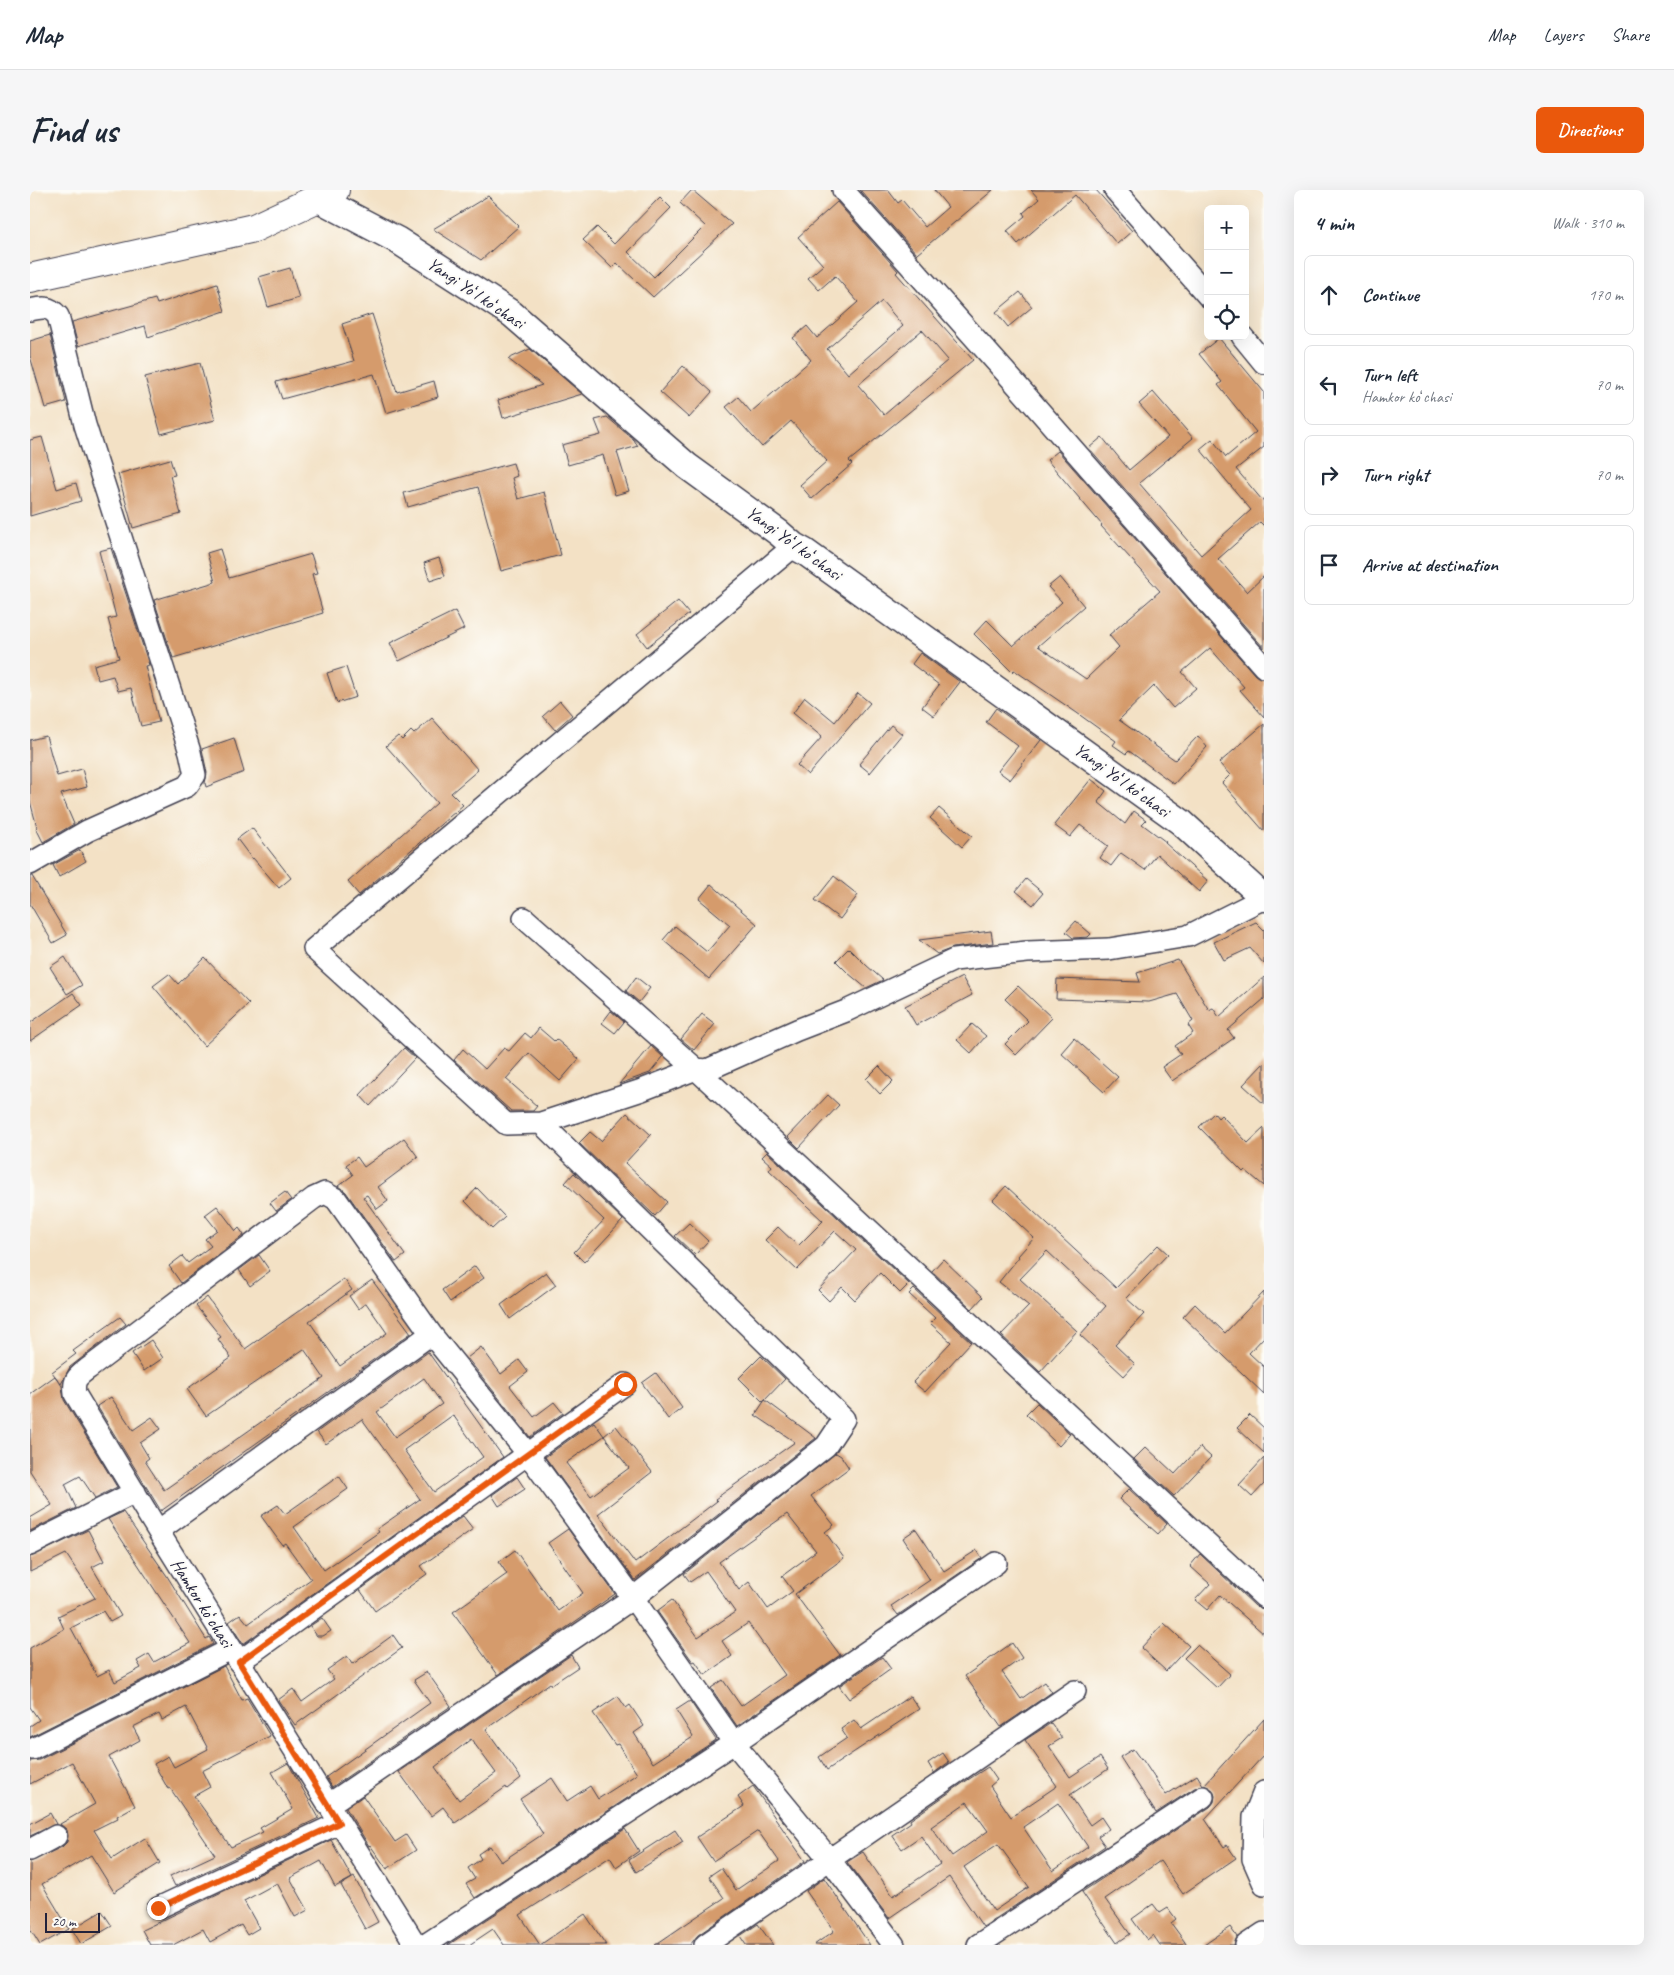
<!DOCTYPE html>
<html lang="en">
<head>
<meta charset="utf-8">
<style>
  body { margin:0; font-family:Caveat,sans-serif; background:#f6f6f7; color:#1f2937 }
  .controls { position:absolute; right:15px; top:15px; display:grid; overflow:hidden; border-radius:8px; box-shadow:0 5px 20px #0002 }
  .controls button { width:45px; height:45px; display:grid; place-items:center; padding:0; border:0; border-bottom:1px solid #e0e1e3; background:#fff; color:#1f2937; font:25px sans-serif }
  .scale { position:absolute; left:15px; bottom:12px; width:55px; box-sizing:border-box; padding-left:5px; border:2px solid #22223b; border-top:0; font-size:14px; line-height:18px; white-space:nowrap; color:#22223b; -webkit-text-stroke:4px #fdfcf7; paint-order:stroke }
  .stop { position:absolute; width:15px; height:15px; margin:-11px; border:4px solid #ea580c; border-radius:50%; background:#fff }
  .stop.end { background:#ea580c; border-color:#fff; box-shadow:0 1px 5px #0008 }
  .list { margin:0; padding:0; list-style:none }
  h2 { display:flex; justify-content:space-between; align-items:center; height:65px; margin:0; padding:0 20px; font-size:21px }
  h2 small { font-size:16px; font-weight:400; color:#747a83 }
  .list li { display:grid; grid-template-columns:32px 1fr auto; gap:15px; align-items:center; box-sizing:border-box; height:80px; margin:0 10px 10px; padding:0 10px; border:1px solid #e0e1e3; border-radius:8px }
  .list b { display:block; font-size:19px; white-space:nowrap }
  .list p { margin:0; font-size:16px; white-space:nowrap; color:#747a83 }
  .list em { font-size:16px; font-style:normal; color:#747a83 }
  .icon { flex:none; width:28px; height:28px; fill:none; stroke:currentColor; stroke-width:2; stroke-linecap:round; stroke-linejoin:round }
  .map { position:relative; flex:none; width:1234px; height:1755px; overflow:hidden; border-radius:8px }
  header { display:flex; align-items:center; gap:30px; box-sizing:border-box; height:70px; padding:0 25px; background:#fff; border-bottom:1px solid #e0e1e3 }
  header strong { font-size:24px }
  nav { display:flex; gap:28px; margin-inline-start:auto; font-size:18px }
  .intro { display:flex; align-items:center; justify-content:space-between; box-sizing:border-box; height:120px; padding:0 30px }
  h1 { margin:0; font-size:35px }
  .button { padding:12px 22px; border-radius:8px; background:#ea580c; color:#fff; font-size:18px; font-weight:700 }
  main { display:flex; gap:30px; padding:0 30px }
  aside { flex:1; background:#fff; border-radius:8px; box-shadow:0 5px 20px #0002 }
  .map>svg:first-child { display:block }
  .building { fill:#d59b6c; fill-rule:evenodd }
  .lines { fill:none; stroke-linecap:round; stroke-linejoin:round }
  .minor-casing { stroke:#413f50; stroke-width:24 }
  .tertiary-casing { stroke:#413f50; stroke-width:29 }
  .secondary-casing { stroke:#413f50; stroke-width:30 }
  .minor { stroke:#fff; stroke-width:21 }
  .tertiary { stroke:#fff; stroke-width:26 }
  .secondary { stroke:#fff; stroke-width:28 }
  .route { stroke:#ea580c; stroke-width:6 }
  .labels { text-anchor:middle; stroke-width:4; stroke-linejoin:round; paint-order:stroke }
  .street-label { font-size:18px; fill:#22223b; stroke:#fdfcf7 }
</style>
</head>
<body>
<header>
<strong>Map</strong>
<nav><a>Map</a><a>Layers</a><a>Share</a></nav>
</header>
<div class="intro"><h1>Find us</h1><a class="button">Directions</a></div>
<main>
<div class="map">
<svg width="1234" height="1755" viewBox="0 0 1234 1755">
  <rect width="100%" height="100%" fill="#fdfcf7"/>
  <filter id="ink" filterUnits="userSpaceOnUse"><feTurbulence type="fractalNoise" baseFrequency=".02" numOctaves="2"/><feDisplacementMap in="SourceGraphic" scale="10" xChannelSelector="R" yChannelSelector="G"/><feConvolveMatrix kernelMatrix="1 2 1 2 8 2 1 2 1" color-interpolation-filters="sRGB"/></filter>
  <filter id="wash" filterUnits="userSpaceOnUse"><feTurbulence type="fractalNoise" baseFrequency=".0096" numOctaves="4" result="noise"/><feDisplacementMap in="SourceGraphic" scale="20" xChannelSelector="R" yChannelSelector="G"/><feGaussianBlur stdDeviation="1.12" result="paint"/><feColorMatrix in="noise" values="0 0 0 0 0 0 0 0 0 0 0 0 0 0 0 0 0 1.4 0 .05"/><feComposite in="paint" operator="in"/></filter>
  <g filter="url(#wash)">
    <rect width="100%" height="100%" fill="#f3e1c5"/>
    <g id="blocks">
      <!-- building -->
      <path class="building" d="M662 0 702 34 623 107 587 73 582 78 553 50 567 37 584 54 630 7 641 18 598 62 624 87 675 36 650 13Z
        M830 0H858L868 13 872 10 895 37 918 17 904 0H963L887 64Z
        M1001 0H1066L1102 41 1087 54 1045 5 988 54 977 41 995 26 993 23 1009 9Z
        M458 6 489 36 451 70 403 39Z
        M807 12 868 81 866 83 943 170 819 271 822 274 782 309 770 295 797 271 761 231 732 257 696 217 708 207 721 222 781 170 763 148 777 136 787 148 828 112 805 86 789 100 778 88 793 75 768 47ZM852 111 873 136 818 184 797 159ZM892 140 918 170 854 225 828 195Z
        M260 78 269 108 238 117 229 87Z
        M187 94 195 121 118 147 115 136 48 156 42 132 125 109 127 114Z
        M990 102 1002 117 978 137 966 122Z
        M342 124 367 202 404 191 408 207 356 223 344 184 252 209 246 192 324 171 312 134Z
        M20 145 36 212 15 218 0 166V151Z
        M1189 148 1234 202V257L1206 279 1232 310 1234 309V336L1230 332 1188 369 1217 402 1234 386V458L1059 258 1072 247 1099 280 1138 247 1109 214 1123 202 1163 248 1109 293 1171 365 1221 320 1170 259 1182 249 1196 267 1226 242 1188 195 1192 192 1169 164Z
        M500 159 552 204 473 228 468 210 512 195 478 169Z
        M170 173 185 230 131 244 115 187Z
        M653 176 682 202 659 228 630 202Z
        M577 227 604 250 608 256 587 262 599 301 585 305 573 265 538 275 532 255 571 245 565 230Z
        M12 247 27 299 46 293 51 311 0 326V250Z
        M1028 261 1225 485 1234 489V527L1210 500 1214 497 1180 458 1152 482 1166 498 1143 518 1124 496 1089 530 1145 570 1168 546 1177 557 1144 594 1099 561 1096 564 1083 555 1086 551 1047 523 984 480 982 482 944 444 957 430 983 456 1032 412 1018 397 1030 387 1054 416 1008 456 1056 489 1089 457 1079 445 1130 401 1071 336 1072 335 1017 270Z
        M140 269 145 285 140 286 151 324 103 338 88 284Z
        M483 273 487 286 482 288 488 309 514 302 531 365 471 381 448 297 378 317 374 303Z
        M81 358 119 475 115 476 129 532 111 536 101 498 88 501 83 486 68 490 64 475 89 468 78 429 86 427 69 361Z
        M190 359 199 388 281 364 287 383 282 384 293 423 143 468 124 410 185 392 177 363Z
        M409 368 415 386 400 391 394 373Z
        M648 411 659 424 617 457 607 444Z
        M425 421 434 439 369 471 360 453Z
        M890 463 930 492 904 526 892 517 909 495 882 474Z
        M316 477 326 507 307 513 297 483Z
        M828 503 840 513 778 585 767 575 792 547 763 523 775 507 805 532Z
        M530 511 542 525 525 540 513 526Z
        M966 518 1011 550 980 590 968 581 988 556 956 532Z
        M402 528 448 580 421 603 433 615 329 705 318 692 407 613 356 556 368 546 372 550 381 541 384 544Z
        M1234 534V641L1192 593 1200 585 1189 573Z
        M861 535 872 544 840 583 829 574Z
        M16 546 27 586 52 579 57 597 31 604 44 634 13 652 6 638 7 637 0 611V550Z
        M204 548 214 582 176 597 175 593 177 583 172 559Z
        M1061 589 1076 601 1068 612 1095 634 1104 621 1116 630 1112 634 1136 652 1135 653 1178 691 1169 702 1127 664 1115 680 1091 663 1081 676 1070 668 1078 656 1050 635 1040 647 1024 635Z
        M909 618 942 646 932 657 900 628Z
        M222 638 261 688 249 698 223 668 222 669 207 649Z
        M50 660 56 671 29 687 23 675Z
        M0 686H2L37 745 23 753 0 714Z
        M804 686 828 705 810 729 785 710Z
        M996 689 1013 703 1003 715 986 701Z
        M681 694 727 734 679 789 633 750 645 736 677 762 700 735 669 709Z
        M1046 731 1061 744 1058 747 1043 748 1036 742Z
        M1226 732 1234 740V774L1220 758 1194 770 1184 752Z
        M961 741 963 753 923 758 907 764 889 750Z
        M819 758 836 775 853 790 836 798 818 783 806 771Z
        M35 767 52 795 37 804 20 777Z
        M175 768 219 814 174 856 123 796 139 784 148 794Z
        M1148 770 1179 820 1183 818 1189 827 1234 787V809L1198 840 1204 848 1142 891 1132 877 1151 864 1145 856 1163 843 1158 835 1163 831 1147 804 1119 812 1026 809 1027 789 1110 792 1107 783Z
        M606 787 620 798 609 812 596 801Z
        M932 787 942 805 886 835 875 816Z
        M988 796 1022 828 986 865 975 854 998 831 975 809Z
        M43 803 52 815 0 851V833Z
        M581 821 594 832 585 843 572 833Z
        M672 824 685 834 664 860 651 849Z
        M942 834 956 846 941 863 927 850Z
        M509 838 524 851 526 849 549 869 530 891 499 863 476 889 507 916 503 921H481L424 870 433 859 455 879 474 858 479 861 495 843 501 848Z
        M1044 848 1088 887 1074 902 1031 863Z
        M621 856 633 867 620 883 589 894Z
        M374 858 385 868 340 916 330 905Z
        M1234 873V914L1213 895Z
        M849 876 863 891 850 904 836 889Z
        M798 905 809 915 769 958 758 947Z
        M597 923 621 945 595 973 637 1012 625 1026 549 953 560 942 571 951Z
        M1184 923 1188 928 1191 925 1218 953 1234 938V996L1215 980 1213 982 1169 937Z
        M374 948 388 967 348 997 358 1011 347 1019 337 1005 333 1007 375 1065 366 1072 316 1002 308 996 323 985 316 975 327 967 334 977Z
        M737 962 879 1094 870 1103 850 1083 825 1110 812 1097 799 1111 788 1100 826 1060 805 1041 767 1080 735 1050 748 1037 768 1056 793 1031 739 980 742 976 732 967Z
        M544 983 593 1030 554 1072 544 1062 574 1030 535 993Z
        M976 996 1086 1098 1128 1055 1138 1064 1096 1108 1114 1124 1085 1155 1105 1174 1094 1186 1050 1145 1076 1116 1017 1061 990 1089 1047 1141 1010 1182 971 1145 999 1116 969 1092 989 1067 988 1066 1004 1048 963 1010Z
        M447 998 475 1027 462 1039 435 1011Z
        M255 1002 261 1010 246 1021 240 1013Z
        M187 1016 206 1041 209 1038 214 1045 151 1093 139 1076 152 1066 158 1073 181 1056 175 1049 187 1040 175 1025Z
        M659 1033 678 1051 665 1065 645 1046Z
        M229 1065 240 1081 220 1096 209 1080Z
        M913 1069 953 1107 942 1119 902 1081Z
        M445 1076 454 1088 420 1112 412 1100Z
        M516 1082 526 1095 480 1129 471 1115Z
        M314 1089 322 1100 279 1131 310 1176 357 1143 336 1113 328 1119 319 1106 342 1090 381 1143 131 1321 67 1216 81 1207 103 1240 122 1227 131 1239 110 1253 119 1268 115 1271 134 1300 294 1188 274 1159 176 1226 157 1199 201 1168 188 1149 191 1147 166 1116 177 1107 215 1159Z
        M884 1099 941 1152 895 1202 883 1192 921 1152 900 1133 905 1128 879 1104Z
        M1234 1102V1147L1219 1163 1234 1177V1204L1153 1127 1165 1114 1195 1143Z
        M90 1127 96 1134 40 1177 31 1194 22 1182 46 1164 43 1161Z
        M121 1150 133 1168 114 1181 102 1163Z
        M451 1157 471 1184 489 1170 498 1182 480 1196 504 1227 524 1212 533 1223 500 1247 437 1168Z
        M398 1162 473 1267 213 1454 199 1432 210 1424 218 1434 281 1389 255 1353 252 1355 231 1326 248 1315 255 1324 309 1286 318 1299 264 1337 294 1380 349 1342 347 1339 390 1309 332 1229 296 1254 287 1242ZM394 1188 412 1214 365 1247 347 1222ZM423 1225 453 1267 404 1302 374 1260Z
        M731 1166 755 1189 733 1212 709 1188Z
        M626 1183 652 1218 638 1229 612 1193Z
        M25 1186 32 1196 34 1210 87 1297 65 1308 50 1286 35 1294 46 1318 0 1341V1328L22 1315 0 1281V1204Z
        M735 1210 786 1248 605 1390 515 1267 564 1232 574 1246 586 1236 622 1282 568 1324 605 1373 687 1311 685 1309 765 1252 725 1225ZM574 1246 599 1278 561 1306 536 1273Z
        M1007 1213 1040 1244 1029 1256 996 1224Z
        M1220 1225 1234 1238V1263L1207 1238Z
        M1116 1257 1145 1284 1170 1257 1181 1267 1144 1306 1104 1269Z
        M806 1263 811 1266 819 1278 781 1306 804 1335 795 1342 814 1368 765 1404 810 1465 707 1536 681 1498 693 1490 711 1516 755 1485 718 1433 692 1451 702 1466 675 1485 665 1471 663 1472 627 1421 642 1410 668 1447 705 1422 676 1381 660 1392 654 1384ZM757 1324 786 1361 752 1386 763 1401 738 1419 719 1392 709 1400 689 1372Z
        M1234 1268V1294L1222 1307 1209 1295Z
        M487 1287 495 1299 469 1316 462 1305Z
        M1099 1299 1137 1334 1128 1344 1089 1309Z
        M93 1322 137 1386 176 1449 179 1447 183 1454 0 1547V1536L9 1530 0 1517V1458L34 1439 28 1426 65 1408 36 1364 0 1382V1367L58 1340 74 1371 62 1377 91 1426 80 1432 73 1421 41 1438 67 1486 79 1480 85 1492 111 1478 107 1471 119 1464 124 1472 160 1453 78 1329Z
        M433 1326 443 1339 391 1376 397 1384 345 1421 330 1400Z
        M538 1339 585 1404 468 1485 423 1422 477 1384 469 1372 485 1360 528 1421 553 1403 518 1353Z
        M886 1339 914 1381 947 1360 952 1368 868 1425 861 1416 900 1390 873 1348Z
        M1170 1364 1225 1416 1234 1419V1444L1190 1405 1177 1420 1165 1410 1180 1394 1160 1376Z
        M292 1428 301 1441 293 1446H287L280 1436Z
        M1134 1433 1159 1456 1136 1481 1111 1458Z
        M363 1445 372 1458 265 1535 248 1510 263 1499 272 1512 304 1489 297 1480 317 1466 323 1474Z
        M982 1453 992 1468 972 1482 991 1509 1015 1492 1022 1502 971 1537 935 1486Z
        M1167 1455 1200 1484 1187 1498 1154 1468Z
        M541 1465 548 1477 521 1495 520 1493 456 1539 491 1588 477 1599 476 1597 425 1633 413 1617 401 1626 369 1582ZM441 1549 466 1583 429 1610 405 1577Z
        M852 1467 861 1479 819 1509 809 1496Z
        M194 1476 212 1510 217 1508 240 1546 172 1581 180 1597 164 1606 201 1657 233 1642 230 1638 263 1619 242 1582 258 1573 289 1628 145 1696 140 1686 185 1665 140 1598 138 1599 124 1574 138 1566 144 1577 178 1559 156 1517 132 1530 129 1524 103 1537 110 1550 79 1567 105 1616 87 1626 88 1628 64 1640 82 1669 115 1648 130 1673 84 1702 61 1665 12 1694 39 1739 10 1755 0 1739V1672L32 1657 37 1652 38 1646 37 1640 30 1634 65 1614 42 1572 0 1594V1571L9 1570Z
        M397 1482 421 1516 302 1597 296 1587 400 1513 384 1490Z
        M588 1506 596 1518 600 1515 614 1536 604 1543 623 1573 663 1547 646 1520 660 1511 686 1550 445 1708 436 1694 445 1689 438 1678 451 1669 448 1664 460 1656 471 1672 513 1644 490 1609 522 1588 537 1611 560 1596 568 1609 607 1584 588 1554 585 1555 563 1523Z
        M880 1506 889 1519 797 1580 789 1567 817 1548 811 1539 824 1530 831 1539Z
        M1234 1529V1565L1175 1629 1194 1657 1197 1655 1206 1668 1153 1704 1130 1671 1075 1709 1100 1744 1087 1753 1052 1702 1180 1617 1184 1612 1185 1606 1183 1600 1174 1595Z
        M1021 1533 1032 1548 1019 1556 1040 1587 1070 1567 1078 1579 1040 1605 1060 1635 1071 1627 1079 1639 1068 1646 1075 1656 953 1737 919 1687 859 1728 817 1672 833 1662 863 1706 910 1674 891 1646 872 1659 862 1645 881 1632 880 1630 933 1593 958 1577 967 1590 960 1596 981 1627 1027 1596 995 1550ZM937 1612 958 1641 922 1666 901 1637ZM1028 1613 1058 1657 1023 1681 993 1637ZM968 1654 999 1697 964 1721 934 1677Z
        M1103 1559 1111 1570 1112 1569 1136 1605 1167 1585 1173 1595 1166 1597 1126 1623 1090 1567Z
        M913 1563 919 1572 904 1583 898 1573Z
        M723 1596 775 1671 668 1745 660 1755H625L694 1708 679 1686 691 1678 706 1700 749 1671 728 1641 683 1671 667 1647 714 1616 708 1607Z
        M333 1606 365 1652 376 1645 386 1660 357 1679 340 1655 339 1656 316 1618Z
        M20 1623 26 1634 0 1646V1634Z
        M595 1639 609 1661 586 1677 580 1667 490 1725 510 1755 555 1724 576 1755H474L463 1739 439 1755H418Z
        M645 1640 653 1652 606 1682 599 1670Z
        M301 1650 322 1688 305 1697 291 1671 260 1688 278 1720 265 1727 247 1693 214 1711 229 1738 217 1745 211 1735 180 1752 173 1739 143 1755H120L112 1740Z
        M324 1687 348 1732 335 1739 311 1695Z
        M794 1688 840 1755H784L804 1741 776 1701Z
        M1123 1714 1130 1723 1138 1718 1146 1729 1141 1733 1157 1755H1130L1123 1745 1117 1750 1102 1729Z
        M72 1721 82 1736 51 1754 42 1739Z
        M728 1734 743 1755H716L710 1746Z
        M1200 1737 1207 1747 1204 1755H1174Z"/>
    </g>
  </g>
  <g filter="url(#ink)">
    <use href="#blocks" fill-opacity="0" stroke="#413f50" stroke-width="1"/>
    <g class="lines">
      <!-- minor casing -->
      <g class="minor-casing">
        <path id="minor" d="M813 0 977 184 1234 477
          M1085 0 1178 106
          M0 120C13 117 19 116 28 126L55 235 160 562 165 585 157 596 57 641 0 674
          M1212 146 1234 173
          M764 356 284 759 476 934 511 933 612 900 666 879 677 880 767 840 816 821 924 770 997 762 1079 759 1158 746 1234 708
          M494 728 666 879 1234 1407
          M128 1341 401 1144
          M0 1355 105 1302
          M209 1472 595 1194
          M3 1559 201 1459
          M1234 1602 1224 1627 1223 1669 1234 1694
          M298 1615 603 1408 796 1256 814 1229 511 933
          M0 1660 26 1646
          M128 1718 309 1633
          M386 1755 128 1341 45 1204C43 1189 47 1187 59 1178L284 1008 295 1003 306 1009 401 1144 498 1264 603 1408 704 1553 800 1670 864 1755
          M395 1755 704 1553 966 1373
          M675 1755 1045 1501
          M948 1755 1173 1607
          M1216 1755 1234 1743"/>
      </g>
      <!-- tertiary casing -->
      <g class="tertiary-casing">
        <path id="tertiary" d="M287 8 367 50 482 124 657 276 749 343 764 356 775 362 1151 632 1234 708"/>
      </g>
      <!-- secondary casing -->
      <g class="secondary-casing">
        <path id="secondary" d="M0 88 224 38 305 0"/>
      </g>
      <!-- minor -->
      <use href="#minor" class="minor"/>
      <!-- tertiary -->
      <use href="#tertiary" class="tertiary"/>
      <!-- secondary -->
      <use href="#secondary" class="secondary"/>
    </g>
  </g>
  <g class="lines" filter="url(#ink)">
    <!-- route -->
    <path class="route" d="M128 1718 309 1633 209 1472 595 1194"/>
  </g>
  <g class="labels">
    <!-- street labels -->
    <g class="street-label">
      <text transform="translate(446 103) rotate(34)" y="6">Yangi Yoʻl koʻchasi</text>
      <text transform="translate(764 353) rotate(36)" y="6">Yangi Yoʻl koʻchasi</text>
      <text transform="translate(1092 590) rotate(36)" y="6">Yangi Yoʻl koʻchasi</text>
      <text transform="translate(172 1413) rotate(58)" y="6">Hamkor koʻchasi</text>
    </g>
  </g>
</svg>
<div class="controls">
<button>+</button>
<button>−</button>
<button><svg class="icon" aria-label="locate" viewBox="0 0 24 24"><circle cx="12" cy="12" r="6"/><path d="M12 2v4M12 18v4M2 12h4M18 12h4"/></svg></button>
</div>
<div class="scale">20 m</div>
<div class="stop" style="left:595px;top:1194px"></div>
<div class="stop end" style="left:128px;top:1718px"></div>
</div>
<aside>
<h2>4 min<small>Walk · 310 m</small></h2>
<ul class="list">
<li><svg class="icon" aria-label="ahead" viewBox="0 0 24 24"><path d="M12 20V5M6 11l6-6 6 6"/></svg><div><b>Continue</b></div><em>170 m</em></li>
<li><svg class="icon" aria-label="left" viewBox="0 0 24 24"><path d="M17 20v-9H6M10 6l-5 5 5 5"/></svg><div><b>Turn left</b><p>Hamkor koʻchasi</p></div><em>70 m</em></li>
<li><svg class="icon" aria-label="right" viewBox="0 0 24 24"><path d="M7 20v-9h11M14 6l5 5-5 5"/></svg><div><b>Turn right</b></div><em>70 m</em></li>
<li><svg class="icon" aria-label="arrive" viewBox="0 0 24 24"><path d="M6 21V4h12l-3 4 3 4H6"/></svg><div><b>Arrive at destination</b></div></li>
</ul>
</aside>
</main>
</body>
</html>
